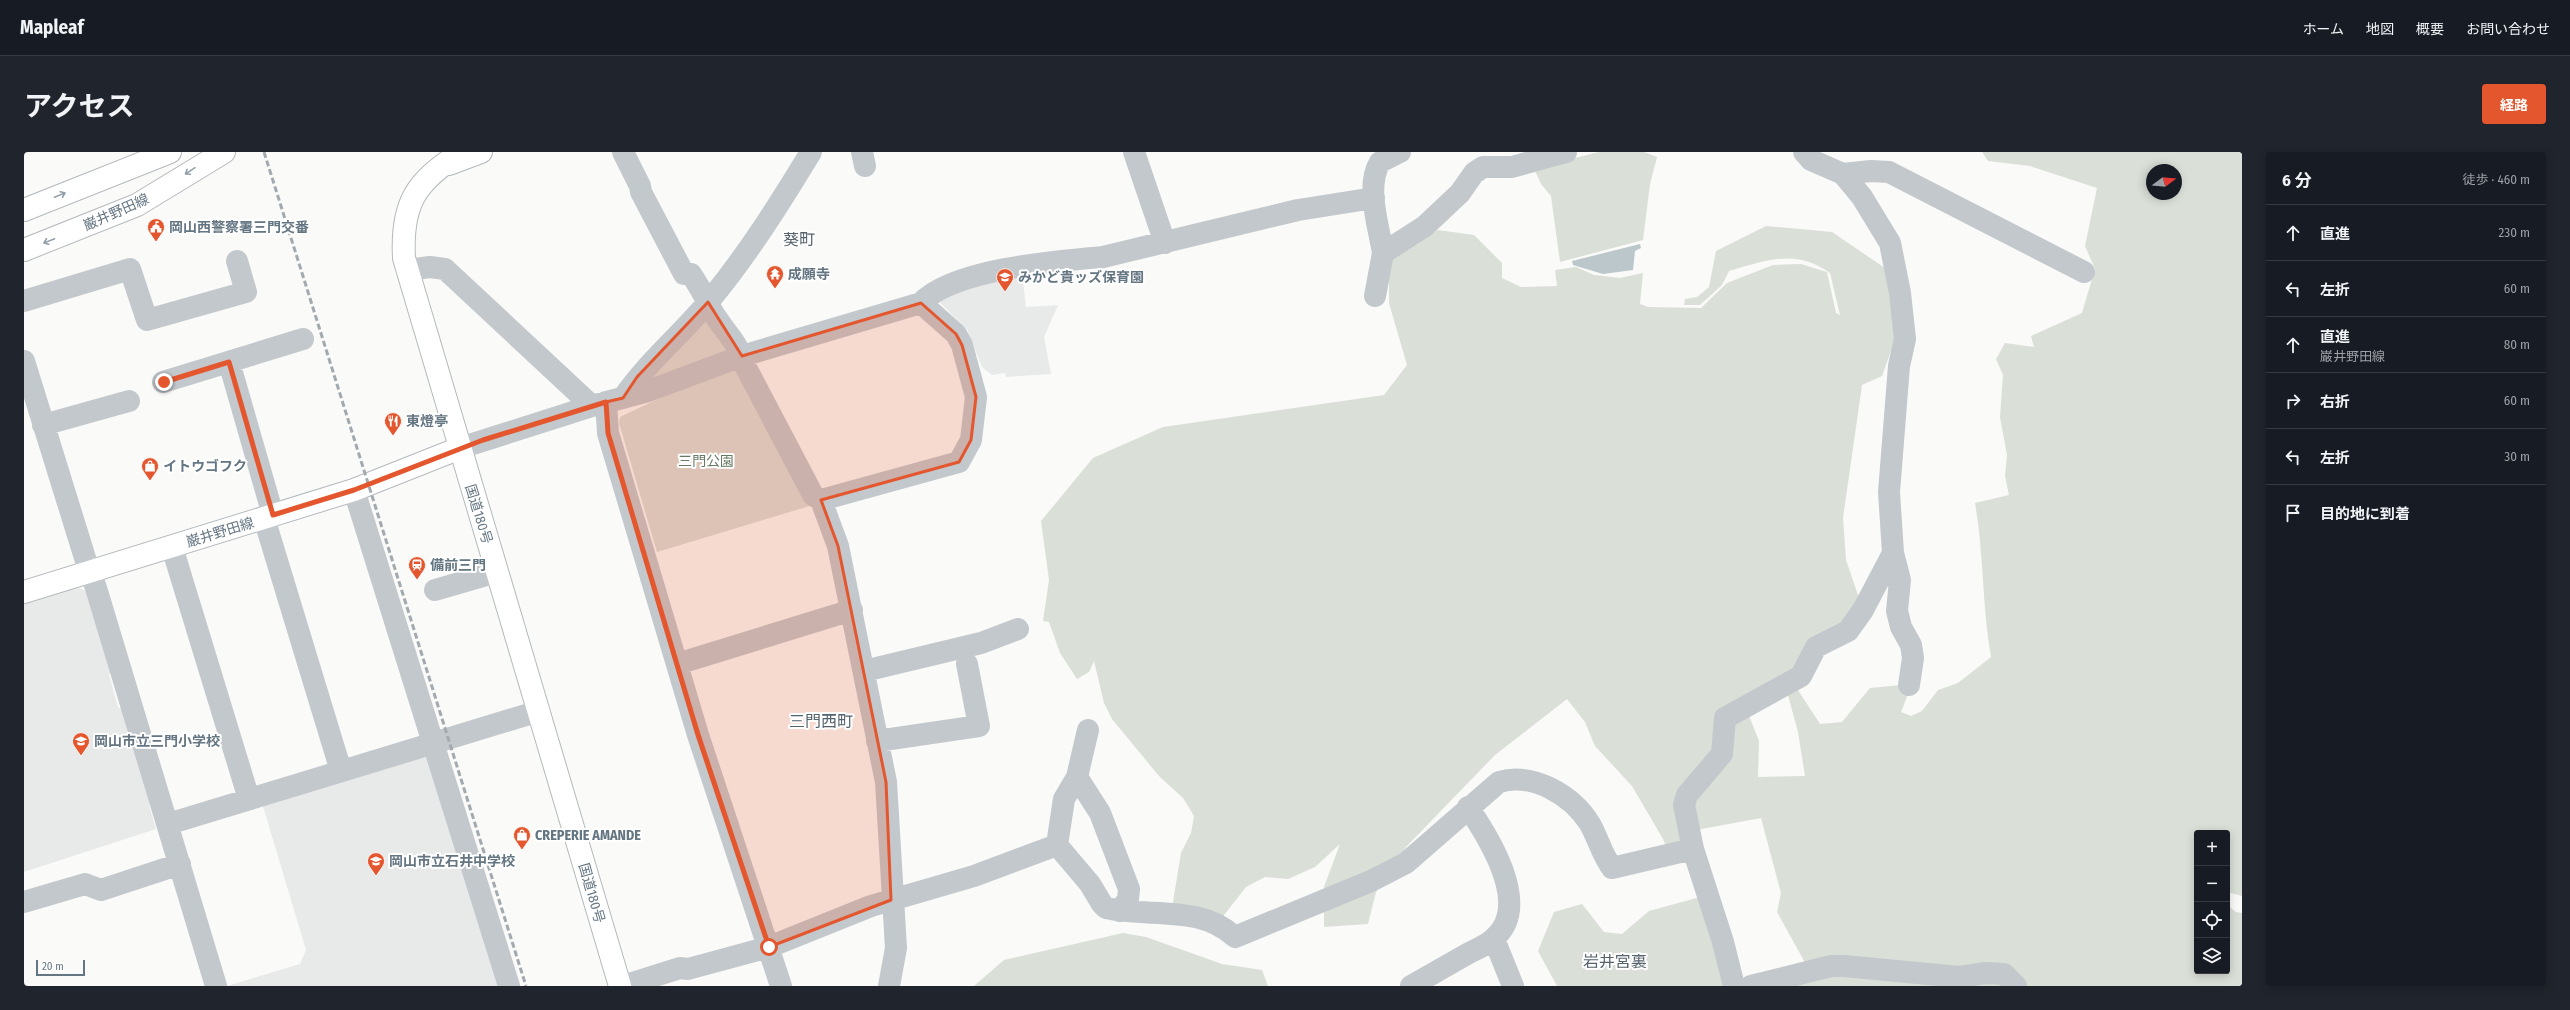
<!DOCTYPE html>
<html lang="ja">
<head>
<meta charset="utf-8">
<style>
  body { margin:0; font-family:"Fira Sans Condensed","Noto Sans JP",sans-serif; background:#20242c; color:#f1f3f6 }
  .controls { position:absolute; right:12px; bottom:12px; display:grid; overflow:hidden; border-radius:4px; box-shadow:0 2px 10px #0003 }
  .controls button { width:36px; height:36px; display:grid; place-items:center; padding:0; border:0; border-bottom:1px solid #363941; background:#171b24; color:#f1f3f6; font:20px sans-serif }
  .compass { position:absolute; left:2122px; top:12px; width:36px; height:36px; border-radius:50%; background:#171b24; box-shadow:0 2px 10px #0003; rotate:74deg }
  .scale { position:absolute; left:12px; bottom:10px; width:49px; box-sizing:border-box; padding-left:4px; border:2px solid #657683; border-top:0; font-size:11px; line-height:14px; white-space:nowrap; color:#657683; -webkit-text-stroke:3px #fff; paint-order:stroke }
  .stop { position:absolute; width:12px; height:12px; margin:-9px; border:3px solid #e4572e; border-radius:50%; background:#fff }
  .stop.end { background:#e4572e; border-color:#fff; box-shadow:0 1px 4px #0008 }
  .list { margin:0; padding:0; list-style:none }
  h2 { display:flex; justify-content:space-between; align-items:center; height:52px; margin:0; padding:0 16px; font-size:17px }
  h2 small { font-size:13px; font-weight:400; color:#9ea1a6 }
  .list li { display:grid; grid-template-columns:26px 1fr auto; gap:12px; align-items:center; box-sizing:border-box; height:56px; padding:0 16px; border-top:1px solid #363941 }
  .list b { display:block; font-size:15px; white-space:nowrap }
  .list p { margin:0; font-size:13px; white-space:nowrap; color:#9ea1a6 }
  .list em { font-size:13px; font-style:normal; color:#9ea1a6 }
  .icon { flex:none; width:22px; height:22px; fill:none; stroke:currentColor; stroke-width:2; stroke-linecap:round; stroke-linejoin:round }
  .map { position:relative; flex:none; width:2218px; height:834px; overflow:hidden; border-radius:4px }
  header { display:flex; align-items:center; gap:24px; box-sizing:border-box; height:56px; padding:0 20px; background:#171b24; border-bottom:1px solid #363941 }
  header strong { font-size:19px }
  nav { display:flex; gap:22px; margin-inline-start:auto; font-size:14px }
  .intro { display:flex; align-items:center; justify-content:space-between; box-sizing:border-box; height:96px; padding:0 24px }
  h1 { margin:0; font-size:28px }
  .button { padding:10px 18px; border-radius:4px; background:#e4572e; color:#fff; font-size:14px; font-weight:700 }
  main { display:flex; gap:24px; padding:0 24px }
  aside { flex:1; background:#171b24; border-radius:4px; box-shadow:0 2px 10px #0003 }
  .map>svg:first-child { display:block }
  .built { fill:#e8e9e9 }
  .green { fill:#dadfd7; fill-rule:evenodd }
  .water { fill:#bbc7cb }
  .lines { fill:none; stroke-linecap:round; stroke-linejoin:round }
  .major-casing { stroke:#b5babe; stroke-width:24 }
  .highway-casing { stroke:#b4b9bd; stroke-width:24 }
  .minor { stroke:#c3c8cc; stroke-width:22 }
  .major { stroke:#fff; stroke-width:22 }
  .highway { stroke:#fff; stroke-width:22 }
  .rail { stroke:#a2aab0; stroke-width:3; stroke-dasharray:6 3; stroke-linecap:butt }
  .oneway { stroke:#939fa8 }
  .route { stroke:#e4572e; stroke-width:5 }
  .marked { fill:#e4572e; fill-opacity:0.2; stroke:#e4572e; stroke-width:3; stroke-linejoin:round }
  .labels { text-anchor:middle; stroke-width:4; stroke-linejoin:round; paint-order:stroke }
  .street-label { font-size:14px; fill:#657683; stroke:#fff }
  .poi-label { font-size:14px; font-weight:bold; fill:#657683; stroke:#fff; text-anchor:start }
  .park-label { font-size:14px; fill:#687a64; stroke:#fff }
  .quarter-label { font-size:16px; fill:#57646e; stroke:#fff }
</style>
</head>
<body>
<header>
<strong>Mapleaf</strong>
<nav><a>ホーム</a><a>地図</a><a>概要</a><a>お問い合わせ</a></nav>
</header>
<div class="intro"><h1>アクセス</h1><a class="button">経路</a></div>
<main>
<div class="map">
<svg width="2218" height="834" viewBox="0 0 2218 834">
  <rect width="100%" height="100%" fill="#fafaf8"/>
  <!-- built -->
  <path class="built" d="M998 122 1002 155 1034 153 1020 185 1027 222 982 225 981 221 968 223 958 215 943 177 912 147Z
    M49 433 62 439 87 520 85 523 94 555 98 557 128 652 125 653 132 677 0 720V449Z
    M400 601 406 604 478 834H203L276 812 282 798 238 651Z"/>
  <!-- green -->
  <path class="green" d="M1575 0H1620L1633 5 1626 32 1619 88 1536 110 1527 44 1517 32 1511 19 1515 15Z
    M1958 0H2218V744L2203 740V681H2173V819H2203V753L2212 760 2218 761V834H1710L1784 816 1753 760 1757 741 1737 666 1672 678 1667 647 1703 571 1723 559 1735 589 1734 625 1781 624 1774 580 1762 536 1770 532 1796 572 1818 570 1846 536 1888 532 1877 560 1887 564 1898 559 1914 538 1934 531 1967 505C1958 454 1960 402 1951 351L1985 343 1981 324 1983 303 1976 265 1979 223 1972 207 1981 191 2010 195 2007 184 2058 161 2071 117 2061 94 2073 36 2006 14 1964 9ZM2128 18H2152V42H2128Z
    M1742 74 1808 80 1861 116 1872 185 1858 224 1838 233 1819 366 1822 408 1836 449 1778 515 1697 565 1695 597 1658 642 1663 693 1644 698 1639 687 1608 634 1571 594 1561 570 1543 547 1471 603 1382 695 1352 740 1344 772 1300 775V735L1316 692 1291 715 1264 727 1241 725 1222 735 1200 763V773L1148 756 1157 701 1167 681 1170 664 1159 646 1135 624 1088 567 1080 551 1070 509 1065 520 1053 527 1036 501 1025 470 1019 469 1025 428 1017 369 1069 306 1139 275 1360 243 1383 213 1365 151V107L1414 78 1450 83 1478 111V126L1497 135 1533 134 1531 118 1552 115 1570 123 1596 126 1619 121 1616 152 1624 155 1677 156 1703 131 1749 113 1777 112 1803 120 1812 161 1816 163 1806 121C1771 96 1741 109 1705 119L1698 133 1676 153H1660L1661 147 1673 145 1685 135 1692 99Z
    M686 161 713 199 621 232Z
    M713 213 789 353 633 400 595 271 596 265 691 220Z
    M1680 744 1705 834H1533L1514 799 1530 760 1558 752 1580 780 1598 782 1625 759Z
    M1099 781 1122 785 1198 812 1238 818 1244 834H950L980 808Z"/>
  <!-- water -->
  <path class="water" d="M1616 92 1617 96 1611 99 1609 118 1579 122 1549 113 1548 109Z"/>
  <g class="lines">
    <!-- major casing -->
    <g class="major-casing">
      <path id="major" d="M0 58 146 0
        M0 98 113 53 200 0
        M0 440 330 338 436 296"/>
    </g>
    <!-- highway casing -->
    <g class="highway-casing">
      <path id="highway" d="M438 0C392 29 377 51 380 106L596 834
        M425 12 457 0"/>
    </g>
    <!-- minor -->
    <path class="minor" d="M599 0 616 34 617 40 660 122H667C675 134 681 145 687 157 697 176 714 189 719 210L789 343 797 348 814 394 862 630 872 796 865 834
      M838 0 841 14
      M1110 0 1141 91
      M1780 0 1787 8 1819 22 1838 45 1866 91 1876 141 1881 187 1875 214 1865 340 1869 401 1876 428 1873 459 1877 475 1887 493 1889 506 1885 533
      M1819 22 1847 19 1865 20 2060 120
      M1359 101C1355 75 1341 35 1356 10L1376 0
      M383 118 406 115 421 117 568 254
      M1351 144 1359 101 1401 74 1436 41 1450 21 1459 15H1488L1542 0
      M0 149 106 117 123 168 222 140 213 109
      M0 209 61 406 72 436 192 834
      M205 210 249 363
      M139 230 279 187
      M599 246C624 209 658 182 686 148 724 102 756 51 787 0
      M582 250 584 281 674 583 757 834
      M19 273 105 249
      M436 296 568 254 624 239 718 204 897 151C929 117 1033 109 1079 105L1274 58 1350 46
      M330 338 485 834
      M797 348 935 310 947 288 952 245 938 193 932 182 897 151
      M240 366 317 619
      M148 395 225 647
      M411 438 473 420
      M653 512 828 458
      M840 519 957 491 994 477
      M853 589 955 574 943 512
      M1053 625 1076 661 1105 737 1104 747 1096 759
      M144 672 515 559
      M1033 693 1040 647 1053 625 1064 578
      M0 750 61 732 77 738 156 712
      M1470 787 1489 834
      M599 834 656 816 664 817 745 795 847 754 950 724 1033 693 1066 732 1078 752 1082 756C1126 766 1175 752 1211 785L1347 729 1382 711 1475 630C1509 620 1548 643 1566 672 1574 686 1578 703 1588 716L1669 697
      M1387 834C1406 823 1426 812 1445 801 1453 797 1463 793 1469 787 1509 755 1465 686 1444 655
      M1710 834 1699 790 1669 697 1660 653 1663 643 1698 602 1701 566 1777 524 1792 495 1824 479 1839 458 1869 401
      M1727 834 1807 814H1820L1935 825 1962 821 1980 822 1992 834"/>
    <!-- major -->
    <use href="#major" class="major"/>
    <!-- highway -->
    <use href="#highway" class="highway"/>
    <!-- rail -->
    <path class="rail" d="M240 0 502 834"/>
  </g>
  <!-- one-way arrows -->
  <defs><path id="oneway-shaft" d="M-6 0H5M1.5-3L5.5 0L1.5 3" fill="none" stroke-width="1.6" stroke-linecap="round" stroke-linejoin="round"/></defs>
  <g class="oneway">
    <use href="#oneway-shaft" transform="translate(166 19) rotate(146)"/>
    <use href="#oneway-shaft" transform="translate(36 43) rotate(-22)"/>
    <use href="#oneway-shaft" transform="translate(25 89) rotate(158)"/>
  </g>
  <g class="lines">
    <!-- route -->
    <path class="route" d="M140 230 205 210 249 363 330 338 459 288 582 250 584 281 674 583 745 795"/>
  </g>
  <!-- marked area -->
  <path class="marked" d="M684 150 718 204 897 151 932 182 938 193 952 245 947 288 935 310 797 348 814 394 862 630 867 748 745 795 655 522 584 281 582 250 599 246 613 225Z"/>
  <!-- icons -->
  <defs>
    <g id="civic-pin" transform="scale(0.9)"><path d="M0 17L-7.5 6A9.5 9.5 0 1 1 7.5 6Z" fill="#e4572e" stroke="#fff"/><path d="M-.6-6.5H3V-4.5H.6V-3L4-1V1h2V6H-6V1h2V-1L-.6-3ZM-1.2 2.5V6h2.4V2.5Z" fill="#fff"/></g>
    <g id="temple-pin" transform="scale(0.9)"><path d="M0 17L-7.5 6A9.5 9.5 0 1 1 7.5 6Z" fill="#e4572e" stroke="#fff"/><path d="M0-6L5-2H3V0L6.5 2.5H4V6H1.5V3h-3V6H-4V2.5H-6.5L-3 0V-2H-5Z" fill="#fff"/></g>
    <g id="school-pin" transform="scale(0.9)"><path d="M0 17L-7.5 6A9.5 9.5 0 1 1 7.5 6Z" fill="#e4572e" stroke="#fff"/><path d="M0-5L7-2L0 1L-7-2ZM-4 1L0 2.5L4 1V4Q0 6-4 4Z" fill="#fff"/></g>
    <g id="restaurant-pin" transform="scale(0.9)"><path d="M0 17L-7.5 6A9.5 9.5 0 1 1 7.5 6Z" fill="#e4572e" stroke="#fff"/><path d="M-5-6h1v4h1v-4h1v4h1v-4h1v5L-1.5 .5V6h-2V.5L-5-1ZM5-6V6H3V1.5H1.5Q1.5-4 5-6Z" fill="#fff"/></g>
    <g id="shop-pin" transform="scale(0.9)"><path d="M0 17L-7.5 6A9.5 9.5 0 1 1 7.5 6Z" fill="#e4572e" stroke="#fff"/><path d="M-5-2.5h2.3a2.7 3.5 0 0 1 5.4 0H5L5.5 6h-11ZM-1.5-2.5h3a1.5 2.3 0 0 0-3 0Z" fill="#fff"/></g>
    <g id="station-pin" transform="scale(0.9)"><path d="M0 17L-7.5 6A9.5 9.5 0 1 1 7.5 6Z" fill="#e4572e" stroke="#fff"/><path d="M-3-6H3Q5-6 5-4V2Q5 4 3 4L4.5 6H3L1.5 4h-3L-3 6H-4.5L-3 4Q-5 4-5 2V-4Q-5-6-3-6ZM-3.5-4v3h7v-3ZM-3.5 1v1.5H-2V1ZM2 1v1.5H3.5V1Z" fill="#fff"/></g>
  </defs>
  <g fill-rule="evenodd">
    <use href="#civic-pin" x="132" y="75"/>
    <use href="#temple-pin" x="751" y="122"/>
    <use href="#school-pin" x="981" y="125"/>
    <use href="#restaurant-pin" x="369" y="269"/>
    <use href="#shop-pin" x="126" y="314"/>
    <use href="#station-pin" x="393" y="413"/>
    <use href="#school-pin" x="57" y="589"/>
    <use href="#shop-pin" x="498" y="683"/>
    <use href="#school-pin" x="352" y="709"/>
  </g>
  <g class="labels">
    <!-- street labels -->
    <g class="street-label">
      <text transform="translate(92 60) rotate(-24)" y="5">巌井野田線</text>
      <text transform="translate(455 362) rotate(73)" y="5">国道180号</text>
      <text transform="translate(196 380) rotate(-17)" y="5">巌井野田線</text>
      <text transform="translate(568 741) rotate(74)" y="5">国道180号</text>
    </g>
    <!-- poi labels -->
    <g class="poi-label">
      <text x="145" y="80">岡山西警察署三門交番</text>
      <text x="764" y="127">成願寺</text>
      <text x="994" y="130">みかど貴ッズ保育園</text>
      <text x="382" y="274">東燈亭</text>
      <text x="139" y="319">イトウゴフク</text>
      <text x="406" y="418">備前三門</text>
      <text x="70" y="594">岡山市立三門小学校</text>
      <text x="511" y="688">CREPERIE AMANDE</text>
      <text x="365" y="714">岡山市立石井中学校</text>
    </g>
    <!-- park labels -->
    <g class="park-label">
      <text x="682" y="314">三門公園</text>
    </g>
    <!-- quarter labels -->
    <g class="quarter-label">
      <text x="775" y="93">葵町</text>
      <text x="797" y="575">三門西町</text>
      <text x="1591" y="815">岩井宮裏</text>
    </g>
  </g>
</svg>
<div class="controls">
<button>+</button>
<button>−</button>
<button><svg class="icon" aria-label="locate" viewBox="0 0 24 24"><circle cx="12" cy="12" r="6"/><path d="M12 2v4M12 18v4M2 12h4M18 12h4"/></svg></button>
<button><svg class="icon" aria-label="layers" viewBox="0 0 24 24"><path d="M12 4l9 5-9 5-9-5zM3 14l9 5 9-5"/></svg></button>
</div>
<svg class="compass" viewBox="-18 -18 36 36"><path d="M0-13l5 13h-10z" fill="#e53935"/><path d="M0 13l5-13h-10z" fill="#9ea1a6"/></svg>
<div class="scale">20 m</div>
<div class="stop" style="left:745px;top:795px"></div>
<div class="stop end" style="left:140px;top:230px"></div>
</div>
<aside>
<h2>6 分<small>徒歩 · 460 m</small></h2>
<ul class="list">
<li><svg class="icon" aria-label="ahead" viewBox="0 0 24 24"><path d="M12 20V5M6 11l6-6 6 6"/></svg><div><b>直進</b></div><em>230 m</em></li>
<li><svg class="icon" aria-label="left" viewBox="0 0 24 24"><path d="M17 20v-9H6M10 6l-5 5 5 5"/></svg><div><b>左折</b></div><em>60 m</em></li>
<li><svg class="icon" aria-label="ahead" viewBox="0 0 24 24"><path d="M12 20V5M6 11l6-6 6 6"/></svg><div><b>直進</b><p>巌井野田線</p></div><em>80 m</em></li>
<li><svg class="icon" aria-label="right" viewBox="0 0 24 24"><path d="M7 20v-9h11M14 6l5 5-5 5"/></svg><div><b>右折</b></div><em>60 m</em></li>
<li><svg class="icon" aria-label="left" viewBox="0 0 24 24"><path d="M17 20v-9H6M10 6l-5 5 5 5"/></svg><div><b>左折</b></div><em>30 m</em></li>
<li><svg class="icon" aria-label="arrive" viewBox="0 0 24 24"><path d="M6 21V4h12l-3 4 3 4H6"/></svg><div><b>目的地に到着</b></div></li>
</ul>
</aside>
</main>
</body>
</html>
